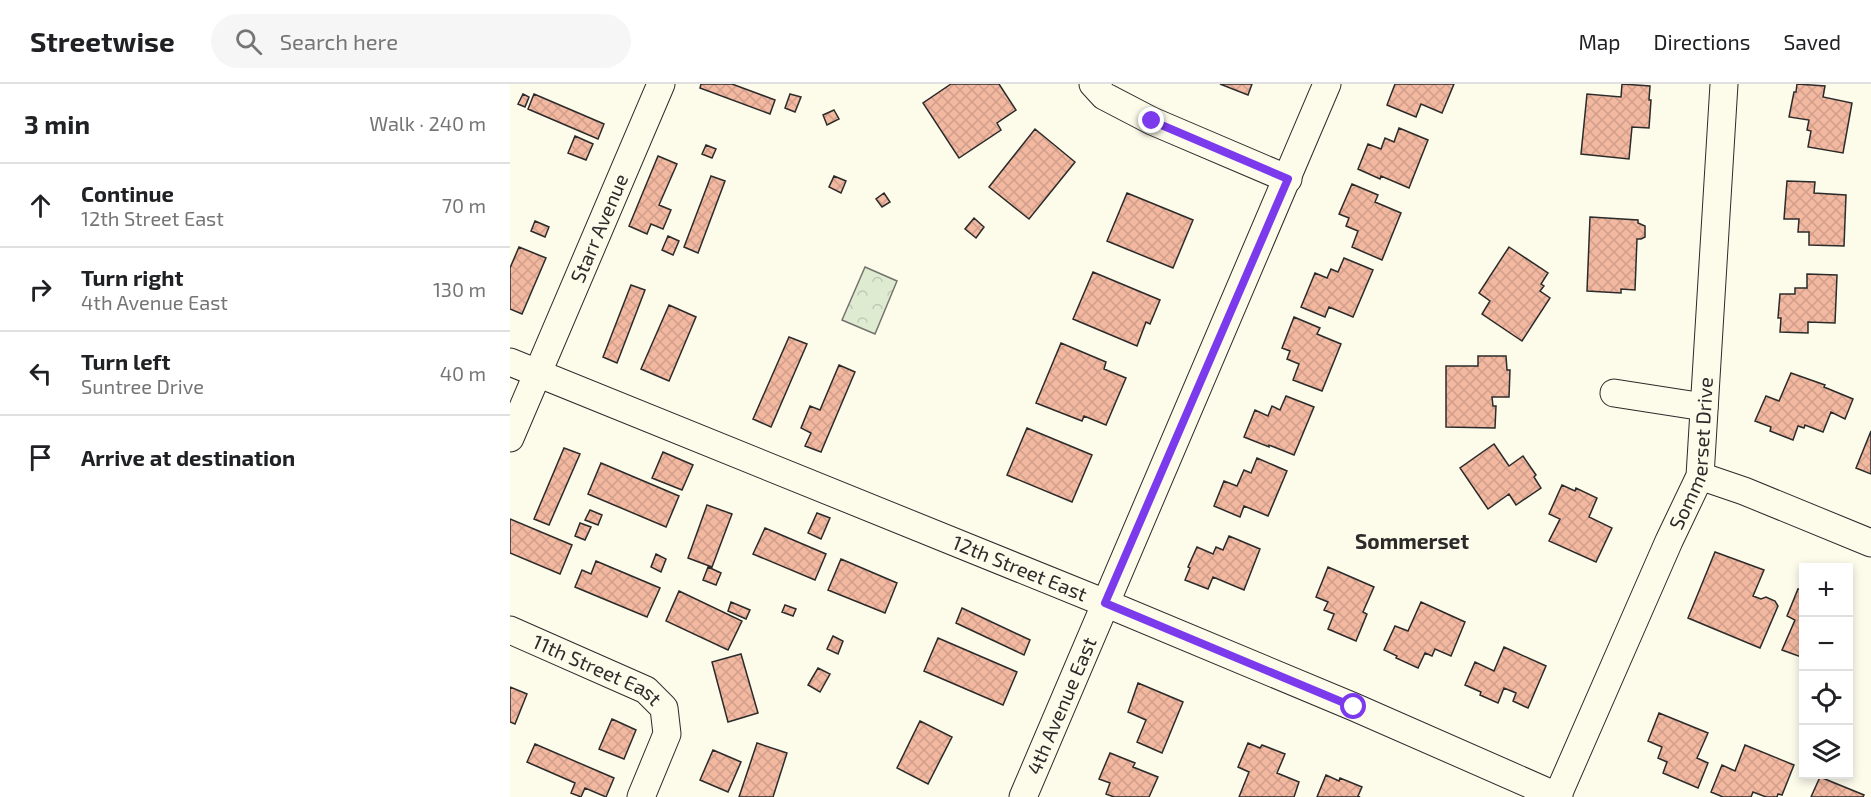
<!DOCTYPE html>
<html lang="en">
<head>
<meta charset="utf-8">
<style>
  body { margin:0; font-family:"Exo 2",sans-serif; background:#f6f6f6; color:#202124 }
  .controls { position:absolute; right:18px; bottom:18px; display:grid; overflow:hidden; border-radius:0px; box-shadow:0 3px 9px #0003 }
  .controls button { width:54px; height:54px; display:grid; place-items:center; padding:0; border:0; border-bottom:2px solid #e0e0e0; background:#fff; color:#202124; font:30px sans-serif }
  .stop { position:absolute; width:18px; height:18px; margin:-14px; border:4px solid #7c3aed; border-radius:50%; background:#fff }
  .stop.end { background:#7c3aed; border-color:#fff; box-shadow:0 2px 6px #0008 }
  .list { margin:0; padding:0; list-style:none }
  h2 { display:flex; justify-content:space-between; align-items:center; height:78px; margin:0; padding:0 24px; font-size:26px }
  h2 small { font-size:20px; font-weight:400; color:#757577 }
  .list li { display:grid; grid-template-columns:39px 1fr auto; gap:18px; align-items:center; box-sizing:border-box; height:84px; padding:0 24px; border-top:2px solid #e0e0e0 }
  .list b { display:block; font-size:22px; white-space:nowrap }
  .list p { margin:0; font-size:20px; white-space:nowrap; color:#757577 }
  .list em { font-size:20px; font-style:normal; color:#757577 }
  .icon { flex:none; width:33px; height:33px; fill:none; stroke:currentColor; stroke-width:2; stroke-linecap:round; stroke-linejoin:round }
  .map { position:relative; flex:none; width:1361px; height:713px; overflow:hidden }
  header { display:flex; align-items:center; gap:36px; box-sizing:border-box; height:84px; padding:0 30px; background:#fff; border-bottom:2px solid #e0e0e0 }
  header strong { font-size:28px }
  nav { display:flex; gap:33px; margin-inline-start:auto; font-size:21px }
  .search { width:420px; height:54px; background:#f6f6f6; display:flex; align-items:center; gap:15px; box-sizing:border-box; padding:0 21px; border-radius:33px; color:#757577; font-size:22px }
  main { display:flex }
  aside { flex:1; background:#fff }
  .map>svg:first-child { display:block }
  .park { fill:url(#park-crowns); stroke:#74746e; stroke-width:1.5 }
  .building { fill:url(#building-cross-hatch); stroke:#2b2b2b; stroke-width:1.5 }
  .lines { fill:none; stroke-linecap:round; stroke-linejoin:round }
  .minor-casing { stroke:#2b2b2b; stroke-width:29 }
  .minor { stroke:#fdfbea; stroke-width:27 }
  .route { stroke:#7c3aed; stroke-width:8 }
  .labels { text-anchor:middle; stroke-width:4.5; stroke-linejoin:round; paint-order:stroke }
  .street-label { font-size:20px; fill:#2b2b2b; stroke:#fdfbea }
  .neighbourhood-label { font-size:21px; font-weight:bold; fill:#2b2b2b; stroke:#fdfbea }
</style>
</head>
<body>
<header>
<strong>Streetwise</strong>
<div class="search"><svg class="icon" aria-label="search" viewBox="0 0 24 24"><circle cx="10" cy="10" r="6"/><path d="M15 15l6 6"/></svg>Search here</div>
<nav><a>Map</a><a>Directions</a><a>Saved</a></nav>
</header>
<main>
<aside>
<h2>3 min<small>Walk · 240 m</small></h2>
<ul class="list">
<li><svg class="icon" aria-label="ahead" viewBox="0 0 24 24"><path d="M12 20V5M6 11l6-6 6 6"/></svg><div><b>Continue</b><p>12th Street East</p></div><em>70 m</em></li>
<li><svg class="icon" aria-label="right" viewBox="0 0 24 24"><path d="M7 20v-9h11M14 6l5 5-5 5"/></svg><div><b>Turn right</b><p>4th Avenue East</p></div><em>130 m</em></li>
<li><svg class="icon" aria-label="left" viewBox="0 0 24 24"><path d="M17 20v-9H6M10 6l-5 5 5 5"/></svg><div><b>Turn left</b><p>Suntree Drive</p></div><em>40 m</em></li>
<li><svg class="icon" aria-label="arrive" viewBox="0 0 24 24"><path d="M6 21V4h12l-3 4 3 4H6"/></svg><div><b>Arrive at destination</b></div></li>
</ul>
</aside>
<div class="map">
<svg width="1361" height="713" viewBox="0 0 1361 713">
  <defs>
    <pattern id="park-crowns" width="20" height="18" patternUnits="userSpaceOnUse" patternTransform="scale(1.5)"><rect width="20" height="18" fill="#deebd1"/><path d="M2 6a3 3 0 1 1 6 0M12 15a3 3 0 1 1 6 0" fill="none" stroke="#bfcab4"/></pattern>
    <pattern id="building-cross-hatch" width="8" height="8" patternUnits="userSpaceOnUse" patternTransform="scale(1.5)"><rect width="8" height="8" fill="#f2b8a0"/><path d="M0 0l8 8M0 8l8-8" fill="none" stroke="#d09e8a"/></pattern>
  </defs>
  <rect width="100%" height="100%" fill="#fdfbea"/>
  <!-- park -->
  <path class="park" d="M355 183 387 197 365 250 332 236Z"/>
  <!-- building -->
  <path class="building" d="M191 0H222L265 16 260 30 190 4Z
    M441 0H489L506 26 487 39 491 46 449 74 413 19Z
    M710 0H742L738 11Z
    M885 0H944L932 29 911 20 906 33 877 21Z
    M1112 0 1140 2 1139 16H1141L1139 44 1122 43 1119 75 1071 70 1077 10 1111 13Z
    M1287 0 1315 2 1313 13 1342 19 1333 69 1298 63 1301 47 1297 46 1299 36 1279 33 1284 8H1286Z
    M13 10 19 13 15 23 8 20Z
    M24 10 94 40 88 55 18 25Z
    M280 10 291 13 285 28 275 24Z
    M324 26 329 35 317 41 313 31Z
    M889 44 918 56 899 104 871 92 870 95 848 85 858 60 871 65 875 54 884 58Z
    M525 45 565 78 519 135 479 103Z
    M65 52 83 60 76 76 58 69Z
    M196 61 206 65 202 74 192 70Z
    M148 72 167 80 149 121 161 126 153 145 141 140 137 150 119 142Z
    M201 92 215 97 188 169 174 163Z
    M324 92 336 97 331 109 319 103Z
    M1277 97 1305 98 1304 109 1336 111 1334 162 1299 161V148H1288L1289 135H1274Z
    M842 100 868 111 865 118 891 129 872 176 842 163 848 147 836 142 839 134 829 130Z
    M374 109 380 118 372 123 366 115Z
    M617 109 683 136 663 184 597 157Z
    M1080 133 1128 136V139L1135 142V153L1131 155H1127L1125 206 1111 205V209L1077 207Z
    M464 134 474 143 466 154 455 145Z
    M25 137 39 143 35 153 21 147Z
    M158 152 169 157 163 171 152 166Z
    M9 163 36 174 12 230 0 225V184Z
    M999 163 1038 189 1031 200 1034 202 1030 207 1040 214 1012 257 972 230 980 217 969 209Z
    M834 174 863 186 843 233 819 223 815 233 791 223 805 189 817 194 821 185 828 188Z
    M583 188 650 216 640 240 636 238 627 262 563 235Z
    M1297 190 1327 191 1325 239 1298 238V249L1270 248 1271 234H1268L1270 210H1285V204H1297Z
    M121 201 135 206 107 279 93 273Z
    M159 221 186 233 159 297 131 285Z
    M784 233 810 244 807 250 831 260 812 307 783 296 789 280 777 275 780 267 772 264Z
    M279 253 297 260 261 343 243 335Z
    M551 259 596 278 594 285 616 294 596 341 574 332 572 337 526 319Z
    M968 272H996L997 286H1000L999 313H982L983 322H986L985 344 936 343V282H968Z
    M329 281 345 288 311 368 295 362 301 349 291 344 300 322 310 326Z
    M1281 289 1315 301 1314 303 1343 315 1335 335 1321 328 1313 348 1295 341 1294 344 1288 342 1283 356 1260 347 1261 343 1245 337 1256 312 1269 317Z
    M776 312 804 323 784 371 759 361V363L734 353 745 326 758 332 762 322 770 326Z
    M517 344 582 371 562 418 497 391Z
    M1361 347V390L1346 384Z
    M984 360 999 382 1013 372 1026 391 1024 393 1031 404 1006 421 999 410 978 425 950 384Z
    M54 364 70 370 39 441 24 435Z
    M153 368 183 381 172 406 142 394Z
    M747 374 777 387 758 432 734 422 730 433 704 422 714 397 727 402 734 386 741 389Z
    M91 379 169 412 156 443 78 410Z
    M1052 401 1065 407 1066 404 1087 414 1079 433 1102 444 1086 478 1039 457 1050 435 1039 430Z
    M197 421 222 430 202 483 178 474Z
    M80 426 92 431 88 441 75 436Z
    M307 429 320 434 311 455 298 449Z
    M0 435 62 461 50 490 0 469Z
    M70 439 81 443 75 456 65 452Z
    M255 444 316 470 305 496 243 470Z
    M719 452 750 465 734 506 703 493 698 505 675 496 680 484 678 483 687 463 703 470 706 463 713 466Z
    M1205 468 1254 486 1243 512 1251 515 1256 513 1265 517 1268 522 1250 564 1178 534Z
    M146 470 156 475 151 488 141 483Z
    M331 475 387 499 375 529 318 506Z
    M86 477 150 504 137 533 65 503 72 486 81 490Z
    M198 483 211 489 206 501 193 496Z
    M818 483 864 503 853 528 857 530 846 557 818 545 824 530 814 526 818 518 806 513Z
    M1288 505 1294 507V574L1272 566 1285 536 1277 532Z
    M169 507 232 537 218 566 156 537Z
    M221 518 240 526 236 535 218 527Z
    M911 518 955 538 941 572 925 565 922 572 915 569 908 584 886 574 887 572 874 566 885 542 898 547Z
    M275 521 286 525 283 532 272 528Z
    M452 524 520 556 514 571 446 539Z
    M323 552 333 557 328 570 317 565Z
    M428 554 507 588 493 621 414 587Z
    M994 563 1036 582 1018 624 1003 617 1006 609 994 604 988 619 970 611 971 608 955 601 965 578 984 587Z
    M231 570 248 629 218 638 202 578Z
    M308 584 320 590 310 608 298 601Z
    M628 599 673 618 652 669 627 658 636 636 618 628Z
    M0 603 17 610 5 640 0 638Z
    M1149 629 1198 649 1187 674 1198 679 1188 704 1153 689 1157 678 1148 674 1152 663 1138 657Z
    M102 635 126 646 114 675 89 665Z
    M410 637 442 653 418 700 387 684Z
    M247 659 277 669 263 713H229Z
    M738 659 750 664 752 661 775 670 767 689 789 698 784 713H729L739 688 728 683Z
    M25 660 104 694 96 713 75 704 71 713 61 709 65 699 17 678Z
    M1235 661 1284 681 1272 711 1268 710 1267 713H1256L1243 708 1241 713H1213L1201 708 1212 681 1225 687Z
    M203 666 231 678 218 708 190 696Z
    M600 669 625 679 623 683 648 693 639 713H604L596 710 600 699 589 695Z
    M816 691 829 697 830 694 852 703 848 712 850 713H807Z
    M1310 693 1354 711 1353 713H1301Z"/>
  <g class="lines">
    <!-- minor casing -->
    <g class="minor-casing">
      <g id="minor">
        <path d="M583 0 594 12 642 37 778 95"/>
        <path id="s1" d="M0 278 595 519 844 623 1049 713"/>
        <path d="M1104 309 1194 323"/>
        <path id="s2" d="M0 354 151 0"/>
        <path d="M1190 392 1234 407 1361 459"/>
        <path id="s3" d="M0 546 136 606 154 624 157 650 131 713"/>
        <path id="s4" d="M513 713 817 0"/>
        <path id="s5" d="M1047 713 1159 457 1190 392 1214 0"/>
      </g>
    </g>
    <!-- minor -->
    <use href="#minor" class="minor"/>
  </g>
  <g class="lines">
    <!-- route -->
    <path class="route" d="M642 37 778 95 595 519 844 623"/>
  </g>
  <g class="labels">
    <!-- street labels -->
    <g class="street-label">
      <text dy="7" stroke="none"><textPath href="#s2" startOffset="228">Starr Avenue</textPath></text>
      <text dy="7" stroke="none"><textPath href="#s5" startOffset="372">Sommerset Drive</textPath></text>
      <text dy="7" stroke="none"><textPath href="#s1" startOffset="550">12th Street East</textPath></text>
      <text dy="7" stroke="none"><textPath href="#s3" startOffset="96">11th Street East</textPath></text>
      <text dy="7" stroke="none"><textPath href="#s4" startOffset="99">4th Avenue East</textPath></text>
    </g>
    <!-- neighbourhood labels -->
    <g class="neighbourhood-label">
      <text x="902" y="465">Sommerset</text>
    </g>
  </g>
</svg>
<div class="controls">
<button>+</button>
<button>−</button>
<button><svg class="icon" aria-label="locate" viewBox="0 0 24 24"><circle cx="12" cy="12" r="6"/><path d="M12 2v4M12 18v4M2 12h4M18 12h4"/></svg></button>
<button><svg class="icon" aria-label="layers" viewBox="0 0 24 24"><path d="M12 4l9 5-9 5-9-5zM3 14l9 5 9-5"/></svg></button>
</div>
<div class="stop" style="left:844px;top:623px"></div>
<div class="stop end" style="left:642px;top:37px"></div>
</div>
</main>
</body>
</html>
